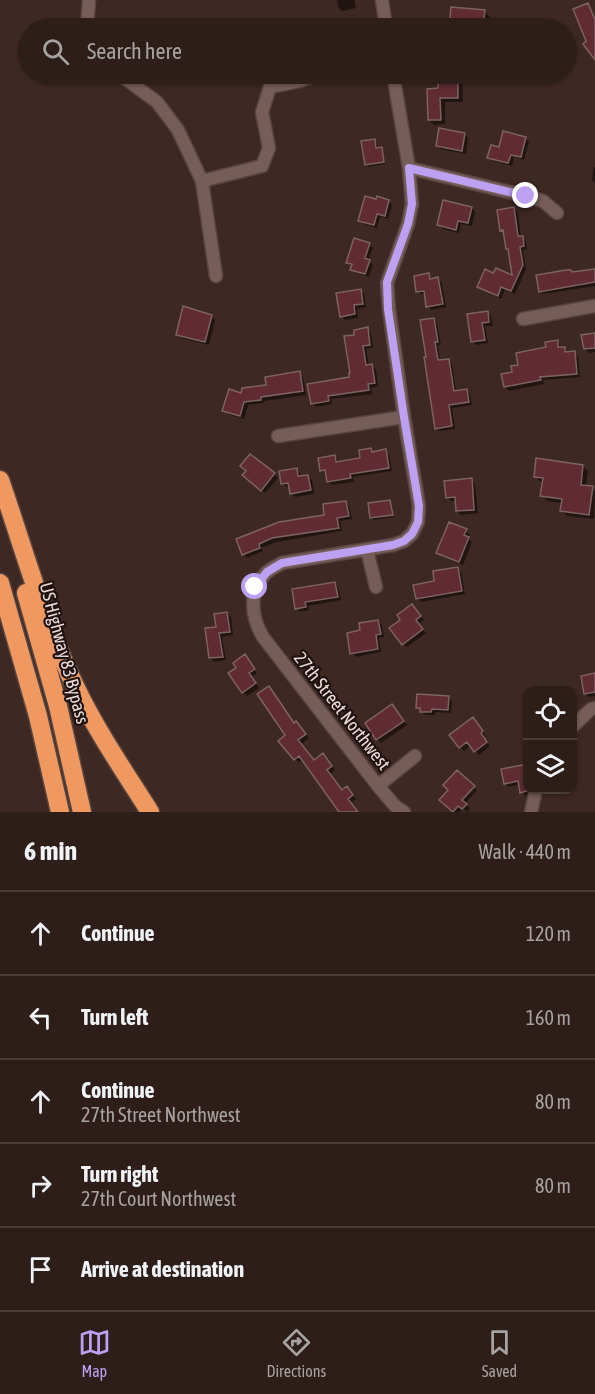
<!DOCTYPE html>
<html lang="en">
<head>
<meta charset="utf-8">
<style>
  body { margin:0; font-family:"Asap Condensed",sans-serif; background:#362723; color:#f1f3f6 }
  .controls { position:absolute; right:18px; bottom:18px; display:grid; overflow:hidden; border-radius:12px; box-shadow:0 2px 4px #0004 }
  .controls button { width:54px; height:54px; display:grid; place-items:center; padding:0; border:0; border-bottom:2px solid #493c39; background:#2e1e1a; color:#f1f3f6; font:30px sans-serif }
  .stop { position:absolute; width:18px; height:18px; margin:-14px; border:4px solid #bca0f2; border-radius:50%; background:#fff }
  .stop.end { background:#bca0f2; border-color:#fff; box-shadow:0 2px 6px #0008 }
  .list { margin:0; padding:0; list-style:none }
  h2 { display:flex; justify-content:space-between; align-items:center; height:78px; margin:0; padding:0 24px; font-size:26px }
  h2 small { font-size:20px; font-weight:400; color:#a7a2a2 }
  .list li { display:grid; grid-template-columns:39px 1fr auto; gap:18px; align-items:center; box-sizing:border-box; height:84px; padding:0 24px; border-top:2px solid #493c39 }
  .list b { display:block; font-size:22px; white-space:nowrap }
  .list p { margin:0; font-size:20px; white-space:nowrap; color:#a7a2a2 }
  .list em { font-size:20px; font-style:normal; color:#a7a2a2 }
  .icon { flex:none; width:33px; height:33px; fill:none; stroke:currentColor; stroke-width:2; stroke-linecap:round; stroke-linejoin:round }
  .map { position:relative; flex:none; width:595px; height:812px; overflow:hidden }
  .search { position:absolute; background:#2e1e1a; box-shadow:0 2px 4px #0004; left:18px; right:18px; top:18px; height:66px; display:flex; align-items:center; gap:15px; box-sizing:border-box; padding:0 21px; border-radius:33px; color:#a7a2a2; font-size:22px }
  .sheet { height:498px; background:#2e1e1a }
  nav { display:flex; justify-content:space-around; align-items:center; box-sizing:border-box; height:84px; border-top:2px solid #493c39; background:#2e1e1a; font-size:16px; color:#a7a2a2 }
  nav a { display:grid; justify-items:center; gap:3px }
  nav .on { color:#bca0f2 }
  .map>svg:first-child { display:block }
  .shadow { fill:#0007 }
  .building { fill:#602b33; stroke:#7d6264; stroke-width:1.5 }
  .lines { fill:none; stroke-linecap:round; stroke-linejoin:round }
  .street-casing { stroke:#584541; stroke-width:15 }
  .highway-casing { stroke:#584541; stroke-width:21 }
  .street { stroke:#775d57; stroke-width:12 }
  .highway { stroke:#ef9961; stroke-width:18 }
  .route { stroke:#bca0f2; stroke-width:8 }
  .labels { text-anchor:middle; stroke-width:4.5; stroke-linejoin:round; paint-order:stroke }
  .street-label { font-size:18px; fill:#ebdbd8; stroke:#1e1311 }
</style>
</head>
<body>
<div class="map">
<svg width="595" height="812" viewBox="0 0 595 812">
  <rect width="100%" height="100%" fill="#3e2823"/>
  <!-- shadow -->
  <path class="shadow" d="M337 0H355L356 8 342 11 338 7Z
    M452 8 485 12 490 17 488 28H450Z
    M446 74H467H462L463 102H445V124L434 125 429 120 440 90 445 81Z
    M465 134 468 138 466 154 441 149 437 146Z
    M525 138 529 142 524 160 514 157 512 166 493 161 489 157 500 149Z
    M375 140 377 143 378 149H381L383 151 385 164 368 167 366 165Z
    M594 166 595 167V183L592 180Z
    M388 201 392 205 388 219 380 216 377 228 364 224 360 220Z
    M472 208 475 212 472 226 461 224 459 233 443 229 439 225Z
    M514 209 518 212 521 237 526 241 527 249 523 250 526 269 515 294 505 290 501 299 483 290 479 287 494 275 514 277 505 234 502 230Z
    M369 244 373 248 368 261 373 265 369 277 356 273 352 269 353 266 347 262Z
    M595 270V286L543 294 540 291Z
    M429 275 433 279H438L442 283 446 307 431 310 428 306 426 294 422 295 418 291Z
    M360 290 364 294 366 307 357 309 358 318 345 320 342 316Z
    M487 312 491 316 493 326H485L488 343 476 345 472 341Z
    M211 317 215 320 209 345 181 338 177 334Z
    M434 320 437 323 441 345H438L440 361 448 360 452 364 456 392 467 390 470 394 472 405 452 408 455 429 440 431 436 428 427 358Z
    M367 329 371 333 373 348 366 349 369 366H372L376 369 378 386 371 388 372 394 331 399 332 404 316 407 312 403 351 378 356 336Z
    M595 334V352L589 353 585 349Z
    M557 342 561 346V349L564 348 568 352 574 353 578 357 580 377 543 380 544 384 509 391 505 387 520 366Z
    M299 373 303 377 306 395 264 401V403L248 405 244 419 228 414 224 411 268 386Z
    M371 450 374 453 385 451 389 455 392 471 353 477 354 482 332 485 328 481 327 474H325L321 470 334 457 338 460 339 463 361 459Z
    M583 466 588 471 586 487 592 488 595 491 594 519 567 516 562 510 563 503 547 501 542 495 544 482H541L535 476Z
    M296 469 300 473 301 477 308 476 312 480 314 494 295 497 291 493 290 486 287 487 283 483Z
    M247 471 274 474 278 478 265 493 247 479Z
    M471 480 475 484 478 513 461 515 457 511 456 501H451L447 497Z
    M346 502 349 506 352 519 340 521 342 531 277 542 261 548 263 551 247 558 244 554 238 540 326 516Z
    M390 502 392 504 394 517 374 520 372 518Z
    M466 531 470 535 468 538 472 542 463 565 442 556 438 552Z
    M457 569 461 572 465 594 421 602 417 598 436 582Z
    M335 583 338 587 341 600 308 606 309 610 300 612 296 608 293 590Z
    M415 609 424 620 419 624 426 633 407 647 403 644Z
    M227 613 231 617 233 635 222 637 226 660 214 662 211 658 218 628Z
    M378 621 382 625 384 637 379 638 381 652 356 657 352 653 362 631Z
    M248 660 257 673 251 677 259 688 247 696 243 692Z
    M595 675V696L589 697 585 693Z
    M448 697 452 701 451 713 435 712V715H425L418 708Z
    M396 710 407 725 381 743 377 739Z
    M476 723 486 736 483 738 490 746 479 755 471 745 464 751 460 747Z
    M295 724 299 727 309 738 300 745 314 761 327 759 335 770 330 774 342 791 351 792 356 799 351 803 357 812H341L303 759 299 762 295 759Z
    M528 767V790H534L531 795 526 796 522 792 520 784 509 787 505 783Z
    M457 772 477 790 465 804 470 808 467 812 463 809 460 812H455L441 800 450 790Z"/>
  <!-- building -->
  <path class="building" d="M588 3 595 20V60L583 44 586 41 573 9Z
    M451 7 485 10 483 28H449Z
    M438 79H458V98H440L441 120H428L427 89 438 88Z
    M439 128 465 133 462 151 436 146Z
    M503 131 526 137 521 157 511 155 508 163 487 158 491 145 499 147Z
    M375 139 376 148 382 147 384 162 365 165 361 141Z
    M365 196 376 199 377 196 389 200 385 216 377 214 374 225 358 221Z
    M443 200 472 207 468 223 458 221 456 230 437 225Z
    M514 207 518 236H523L524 246 520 247 523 265 511 291 501 287 498 296 477 287 485 269 493 273 496 268 512 275 508 249H506L503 230 500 231 497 210Z
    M354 238 370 243 365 258 370 260 365 274 350 270 352 264 346 263Z
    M595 269V282L539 292 536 275 566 270H571L572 272Z
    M429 273 430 279 438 277 443 304 426 307 424 291 416 292 414 276Z
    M361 289 363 304 354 305 355 314 340 317 336 293Z
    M183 306 212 315 205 342 176 335Z
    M488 311 489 322 482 323 485 340 471 342 467 314Z
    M434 318 438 342H435L438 360 449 359 454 391 467 389 469 402 449 405 452 426 435 429 424 357H426L420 320Z
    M368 327 370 345 363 346 366 365 372 364 375 383 368 384 369 390 328 396 329 401 311 404 307 384 349 377V373H350L344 336 354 335V330Z
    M595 333V348L584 349 581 335Z
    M558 340V347H565V352L575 351 577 374 540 377 541 380 504 387 501 374 512 372 511 366 518 365 516 353 546 347 545 342Z
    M300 371 303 391 261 397V400L244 402 240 416 222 411 229 389 241 393 242 388 266 385 265 377Z
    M371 448 372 452 386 449 389 468 350 474 351 478 327 482 325 470 320 471 318 458 335 455 336 462 360 458 359 450Z
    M250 454 275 473 261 491 242 475 246 471 240 466Z
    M536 458 583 465 581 485 593 486 589 515 560 511 562 499 540 496 543 478 534 477Z
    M297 468 298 476 308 475 311 490 290 494 288 483 281 484 279 471Z
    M472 478 474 510 456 511 455 497 446 498 444 481Z
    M390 500 393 515 370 518 368 503Z
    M346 501 349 516 337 518 339 528 272 538 259 544 260 548 242 555 236 539 279 522 324 515 323 504Z
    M449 522 467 529 464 535 469 537 459 562 436 553Z
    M458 567 462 591 416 599 413 585 434 581 433 571Z
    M335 582 338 597 305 602 306 607 295 609 292 589Z
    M412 604 421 616 416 620 423 629 402 645 389 628 400 620 397 615Z
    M227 612 230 632 219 633 223 657 209 658 205 628 216 627 214 614Z
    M378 620 381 634 376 635 378 649 350 654 347 633 360 630 359 623Z
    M245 654 255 669 249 673 256 683 242 693 228 673 236 668 233 663Z
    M595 673V692L584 694 581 676Z
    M269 686 294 723 296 721 306 734 298 740 314 760 323 753 332 766 327 770 342 790 347 786 353 795 348 799 358 812H339L299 756 294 760 278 741 285 735 257 694Z
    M417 694 449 696 448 710 432 709 431 712H420V708H416Z
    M392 704 404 721 376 740 365 723Z
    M473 717 483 731 481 733 487 742 474 752 467 742 459 748 449 735Z
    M528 764 527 791 520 793 518 781 504 784 501 769Z
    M457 770 475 786 462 800 467 804 462 809 458 806 453 812 439 800 448 790 443 785Z"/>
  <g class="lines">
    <!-- street casing -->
    <g class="street-casing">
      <path id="street" d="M382 0 386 28
        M87 28 89 0
        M119 74 157 102 178 130 202 181
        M393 74 409 168 412 204 408 224 387 283 389 309 404 417 419 506 418 522 412 534 404 541 393 545 282 563C277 566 270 569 266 573 248 591 251 617 263 637L378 786 395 806 404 812
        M409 168 526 196 543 201 557 213
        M216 276 202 181 262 166 269 148 262 112 270 87 300 81 318 74
        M523 319 595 306
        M278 436 404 417
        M367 550 376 587
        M572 727 591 709 595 708
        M378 786 415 756
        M531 812 536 790"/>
    </g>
    <!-- highway casing -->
    <g class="highway-casing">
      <path id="highway" d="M0 480C24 549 43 620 75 686 96 730 124 771 150 812
        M0 583 38 716 60 812
        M26 593 58 706 82 812"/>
    </g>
    <!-- street -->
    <use href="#street" class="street"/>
    <!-- highway -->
    <use href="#highway" class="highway"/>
  </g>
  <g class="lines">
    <!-- route -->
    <path class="route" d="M255 587 267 572 282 563 393 545 404 541 412 534 418 522 419 506 404 417 388 309 387 282 408 224 412 204 409 168 526 196"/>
  </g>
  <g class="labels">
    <!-- street labels -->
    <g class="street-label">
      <text transform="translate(64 653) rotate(75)" y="6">US Highway 83 Bypass</text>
      <text transform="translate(342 711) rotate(52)" y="6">27th Street Northwest</text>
    </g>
  </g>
</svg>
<div class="controls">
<button><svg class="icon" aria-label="locate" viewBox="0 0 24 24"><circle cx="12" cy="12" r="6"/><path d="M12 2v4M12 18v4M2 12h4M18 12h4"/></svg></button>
<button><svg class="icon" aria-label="layers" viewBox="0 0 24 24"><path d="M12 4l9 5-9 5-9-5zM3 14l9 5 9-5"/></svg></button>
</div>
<div class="stop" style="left:255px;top:587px"></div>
<div class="stop end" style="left:526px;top:196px"></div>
<div class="search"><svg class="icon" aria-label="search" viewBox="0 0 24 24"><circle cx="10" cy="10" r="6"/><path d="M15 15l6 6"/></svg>Search here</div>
</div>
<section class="sheet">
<h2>6 min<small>Walk · 440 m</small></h2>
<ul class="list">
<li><svg class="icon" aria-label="ahead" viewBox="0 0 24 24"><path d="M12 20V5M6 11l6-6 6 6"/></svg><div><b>Continue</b></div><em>120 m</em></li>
<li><svg class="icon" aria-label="left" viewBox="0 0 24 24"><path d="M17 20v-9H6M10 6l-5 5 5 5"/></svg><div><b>Turn left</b></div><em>160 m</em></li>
<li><svg class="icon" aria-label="ahead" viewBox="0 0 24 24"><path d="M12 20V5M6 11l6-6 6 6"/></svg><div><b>Continue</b><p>27th Street Northwest</p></div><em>80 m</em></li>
<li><svg class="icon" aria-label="right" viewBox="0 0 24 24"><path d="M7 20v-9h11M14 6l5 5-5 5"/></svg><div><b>Turn right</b><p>27th Court Northwest</p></div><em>80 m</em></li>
<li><svg class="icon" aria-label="arrive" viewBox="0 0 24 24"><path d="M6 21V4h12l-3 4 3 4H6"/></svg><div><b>Arrive at destination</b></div></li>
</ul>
</section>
<nav>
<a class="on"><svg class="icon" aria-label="map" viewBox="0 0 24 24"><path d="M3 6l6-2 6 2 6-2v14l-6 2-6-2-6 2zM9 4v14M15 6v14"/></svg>Map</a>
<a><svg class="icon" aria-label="directions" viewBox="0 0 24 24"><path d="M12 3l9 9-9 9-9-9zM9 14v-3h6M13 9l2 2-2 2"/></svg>Directions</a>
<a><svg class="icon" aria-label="saved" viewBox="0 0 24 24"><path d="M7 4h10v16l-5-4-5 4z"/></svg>Saved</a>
</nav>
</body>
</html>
